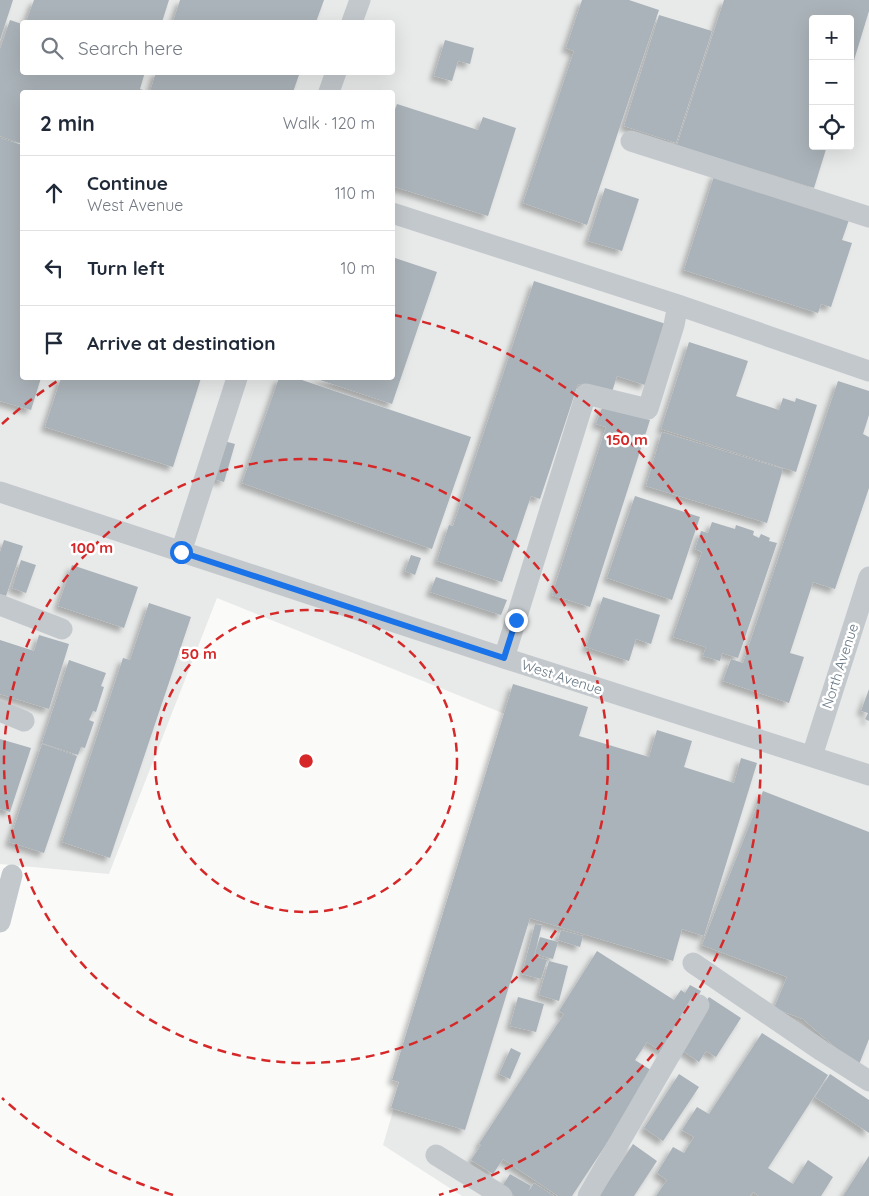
<!DOCTYPE html>
<html lang="en">
<head>
<meta charset="utf-8">
<style>
  body { margin:0; font-family:Quicksand,sans-serif; background:#f6f6f7; color:#1f2937 }
  .controls { position:absolute; right:15px; top:15px; display:grid; overflow:hidden; border-radius:5px; box-shadow:0 5px 20px #0002 }
  .controls button { width:45px; height:45px; display:grid; place-items:center; padding:0; border:0; border-bottom:1px solid #e0e1e3; background:#fff; color:#1f2937; font:25px sans-serif }
  .stop { position:absolute; width:15px; height:15px; margin:-11px; border:4px solid #1a73e8; border-radius:50%; background:#fff }
  .stop.end { background:#1a73e8; border-color:#fff; box-shadow:0 1px 5px #0008 }
  .list { margin:0; padding:0; list-style:none }
  h2 { display:flex; justify-content:space-between; align-items:center; height:65px; margin:0; padding:0 20px; font-size:21px }
  h2 small { font-size:16px; font-weight:400; color:#747a83 }
  .list li { display:grid; grid-template-columns:32px 1fr auto; gap:15px; align-items:center; box-sizing:border-box; height:75px; padding:0 20px; border-top:1px solid #e0e1e3 }
  .list b { display:block; font-size:19px; white-space:nowrap }
  .list p { margin:0; font-size:16px; white-space:nowrap; color:#747a83 }
  .list em { font-size:16px; font-style:normal; color:#747a83 }
  .icon { flex:none; width:28px; height:28px; fill:none; stroke:currentColor; stroke-width:2; stroke-linecap:round; stroke-linejoin:round }
  .map { position:relative; flex:none; width:869px; height:1196px; overflow:hidden }
  .search { position:absolute; background:#fff; box-shadow:0 5px 20px #0002; left:20px; top:20px; width:375px; height:55px; display:flex; align-items:center; gap:12px; box-sizing:border-box; padding:0 18px; border-radius:5px; color:#747a83; font-size:19px }
  .panel { position:absolute; background:#fff; box-shadow:0 5px 20px #0002; left:20px; top:90px; width:375px; height:290px; border-radius:5px }
  .map>svg:first-child { display:block }
  .built { fill:#e8e9e9; fill-rule:evenodd }
  .building { fill:#aab3b9; filter:url(#shadow) }
  .lines { fill:none; stroke-linecap:round; stroke-linejoin:round }
  .minor { stroke:#c3c8cc; stroke-width:21 }
  .route { stroke:#1a73e8; stroke-width:6 }
  .ring { fill:none; stroke:#d62828; stroke-width:2.5; stroke-dasharray:9 6 }
  .labels { text-anchor:middle; stroke-width:5; stroke-linejoin:round; paint-order:stroke }
  .street-label { font-size:14px; fill:#657683; stroke:#fff }
  .centre { fill:#d62828; stroke:#fff; stroke-width:2.5 }
  .ring-label { font-size:15px; text-anchor:middle; font-weight:bold; fill:#d62828; stroke:#fff; stroke-width:5; stroke-linejoin:round; paint-order:stroke }
</style>
</head>
<body>
<div class="map">
<svg width="869" height="1196" viewBox="0 0 869 1196">
  <defs>
    <filter id="shadow"><feDropShadow dx="-4.5" dy="4.5" stdDeviation="2.5" flood-color="#0004"/></filter>
  </defs>
  <rect width="100%" height="100%" fill="#fafaf8"/>
  <!-- built -->
  <path class="built" d="M0 0H869V1196H462L383 1145 510 716 217 598 109 874 0 864ZM813 19H850V146H813ZM22 22H392V72H22ZM22 92H392V378H22Z"/>
  <!-- building -->
  <path class="building" d="M0 0H13L0 40Z
    M34 0H169L162 22H26Z
    M180 0H324L316 22H173Z
    M582 0H629L659 10 587 225 523 203 574 51 566 48Z
    M724 0H869V11L851 70 850 19H813V146H827L814 188 677 145Z
    M659 15 712 31 676 143 624 126Z
    M10 20 22 24V72H145L140 89 150 92 156 72H300L293 92H22V144L0 136V49Z
    M445 40 474 48 470 64 458 61 452 81 434 76Z
    M397 104 478 130 483 117 516 128 488 216 392 186V118Z
    M0 138 22 145V378H41L31 410 0 401Z
    M715 173 850 217 842 240 852 243 831 307 821 304 818 313 684 270Z
    M605 188 639 199 622 251 588 241Z
    M392 257 437 272 392 404 314 378H392Z
    M534 281 666 324 645 385 617 376 611 395 578 384 540 499 531 496 502 582 437 561 449 525 453 526Z
    M689 342 748 361 736 396 779 410 783 398 795 402 796 398 817 405 796 472 661 429Z
    M61 378H201L173 467 45 427Z
    M279 378H296L471 437 432 549 242 483Z
    M838 381 869 391V415L863 434 869 437V488L835 589 813 582 790 653 804 657 789 703 723 681 731 659 743 663Z
    M603 405 650 420 590 607 552 595 606 427 596 424Z
    M662 432 783 469 767 523 646 486Z
    M224 441 235 444 224 482 213 479Z
    M635 496 700 517 672 600 607 578Z
    M712 522 735 529 736 525 754 531 753 535 759 538 761 534 770 538 769 541 777 543 738 658 722 653 720 661 703 656 706 647 673 637 702 552 695 549 701 531 708 533Z
    M4 540 23 546 6 596 0 594V552Z
    M411 555 421 558 415 575 405 571Z
    M21 560 36 565 26 593 12 588Z
    M72 565 138 587 124 628 58 606Z
    M436 577 507 600 501 615 430 592Z
    M603 597 660 615 651 644 636 639 629 661 586 647Z
    M149 603 191 617 110 858 62 842 123 658 130 660Z
    M39 635 69 644 49 709 0 694V640L34 651Z
    M69 660 106 673 101 686 104 687 96 712 93 711 89 720 94 722 85 748 81 747 78 755 42 743Z
    M513 684 588 707 579 736 649 757 657 730 692 741 684 767 734 783 741 758 757 763 704 936 682 929 673 961 530 918 465 1130 391 1108 399 1082 392 1080Z
    M869 689V721L865 719 868 713 861 711Z
    M0 739 31 748 10 812 0 809Z
    M42 744 77 756 44 853 9 842Z
    M763 791 869 832V1039L858 1067 803 1019 774 1008 787 977 702 945Z
    M535 924 542 925 534 956 547 960 541 979 522 974Z
    M561 930 583 936 580 947 558 940Z
    M540 937 558 942 553 959 535 954Z
    M597 951 674 1000 681 990 685 993 690 985 701 991 665 1053 647 1042 635 1060 654 1072 572 1196H558L503 1159 493 1174 471 1160 481 1145 479 1144 564 1014 559 1011Z
    M549 961 568 966 559 1001 539 995Z
    M518 997 544 1004 536 1032 510 1026Z
    M709 997 741 1018 716 1057 706 1051 699 1062 679 1048 683 1036Z
    M762 1033 828 1075 768 1168 793 1184 808 1160 833 1177 821 1196H759L753 1192 750 1196H656L667 1180 657 1173 673 1147 684 1153 694 1137 682 1130 697 1107 709 1114Z
    M511 1048 521 1053 510 1079 499 1074Z
    M679 1074 699 1087 663 1141 644 1128Z
    M830 1074 869 1100V1133L815 1097Z
    M633 1144 657 1161 634 1196H599Z
    M869 1156V1196H843Z
    M510 1174 531 1186 528 1192 534 1183 554 1196H515L501 1188Z"/>
  <g class="lines">
    <!-- minor -->
    <path class="minor" d="M352 22 360 0
      M329 92 336 72
      M631 141 869 217
      M392 213 678 305 869 371
      M0 492 504 658 869 775
      M181 552 237 378
      M0 605 62 629
      M504 658 586 394 648 409 674 325 678 305
      M0 711 24 721
      M812 756 869 577
      M0 922 12 875
      M693 963 822 1051 869 1081
      M436 1155 502 1196
      M588 1196 699 1005"/>
  </g>
  <g class="lines">
    <!-- route -->
    <path class="route" d="M181 552 504 658 516 620"/>
  </g>
  <!-- distance rings -->
  <g class="ring">
    <circle cx="306" cy="761" r="151"/>
    <circle cx="306" cy="761" r="302"/>
    <path d="M173 1195A454 454 0 0 1 2 1098M2 424A454 454 0 0 1 62 378M393 315A454 454 0 0 1 439 1195"/>
  </g>
  <g class="labels">
    <!-- street labels -->
    <g class="street-label">
      <text transform="translate(840 666) rotate(-72)" y="5">North Avenue</text>
      <text transform="translate(562 677) rotate(18)" y="5">West Avenue</text>
    </g>
  </g>
  <circle cx="306" cy="761" r="8" class="centre"/>
  <g class="ring-label">
    <text x="627" y="445">150 m</text>
    <text x="92" y="553">100 m</text>
    <text x="199" y="659">50 m</text>
  </g>
</svg>
<div class="controls">
<button>+</button>
<button>−</button>
<button><svg class="icon" aria-label="locate" viewBox="0 0 24 24"><circle cx="12" cy="12" r="6"/><path d="M12 2v4M12 18v4M2 12h4M18 12h4"/></svg></button>
</div>
<div class="stop" style="left:181px;top:552px"></div>
<div class="stop end" style="left:516px;top:620px"></div>
<div class="search"><svg class="icon" aria-label="search" viewBox="0 0 24 24"><circle cx="10" cy="10" r="6"/><path d="M15 15l6 6"/></svg>Search here</div>
<section class="panel">
<h2>2 min<small>Walk · 120 m</small></h2>
<ul class="list">
<li><svg class="icon" aria-label="ahead" viewBox="0 0 24 24"><path d="M12 20V5M6 11l6-6 6 6"/></svg><div><b>Continue</b><p>West Avenue</p></div><em>110 m</em></li>
<li><svg class="icon" aria-label="left" viewBox="0 0 24 24"><path d="M17 20v-9H6M10 6l-5 5 5 5"/></svg><div><b>Turn left</b></div><em>10 m</em></li>
<li><svg class="icon" aria-label="arrive" viewBox="0 0 24 24"><path d="M6 21V4h12l-3 4 3 4H6"/></svg><div><b>Arrive at destination</b></div></li>
</ul>
</section>
</div>
</body>
</html>
